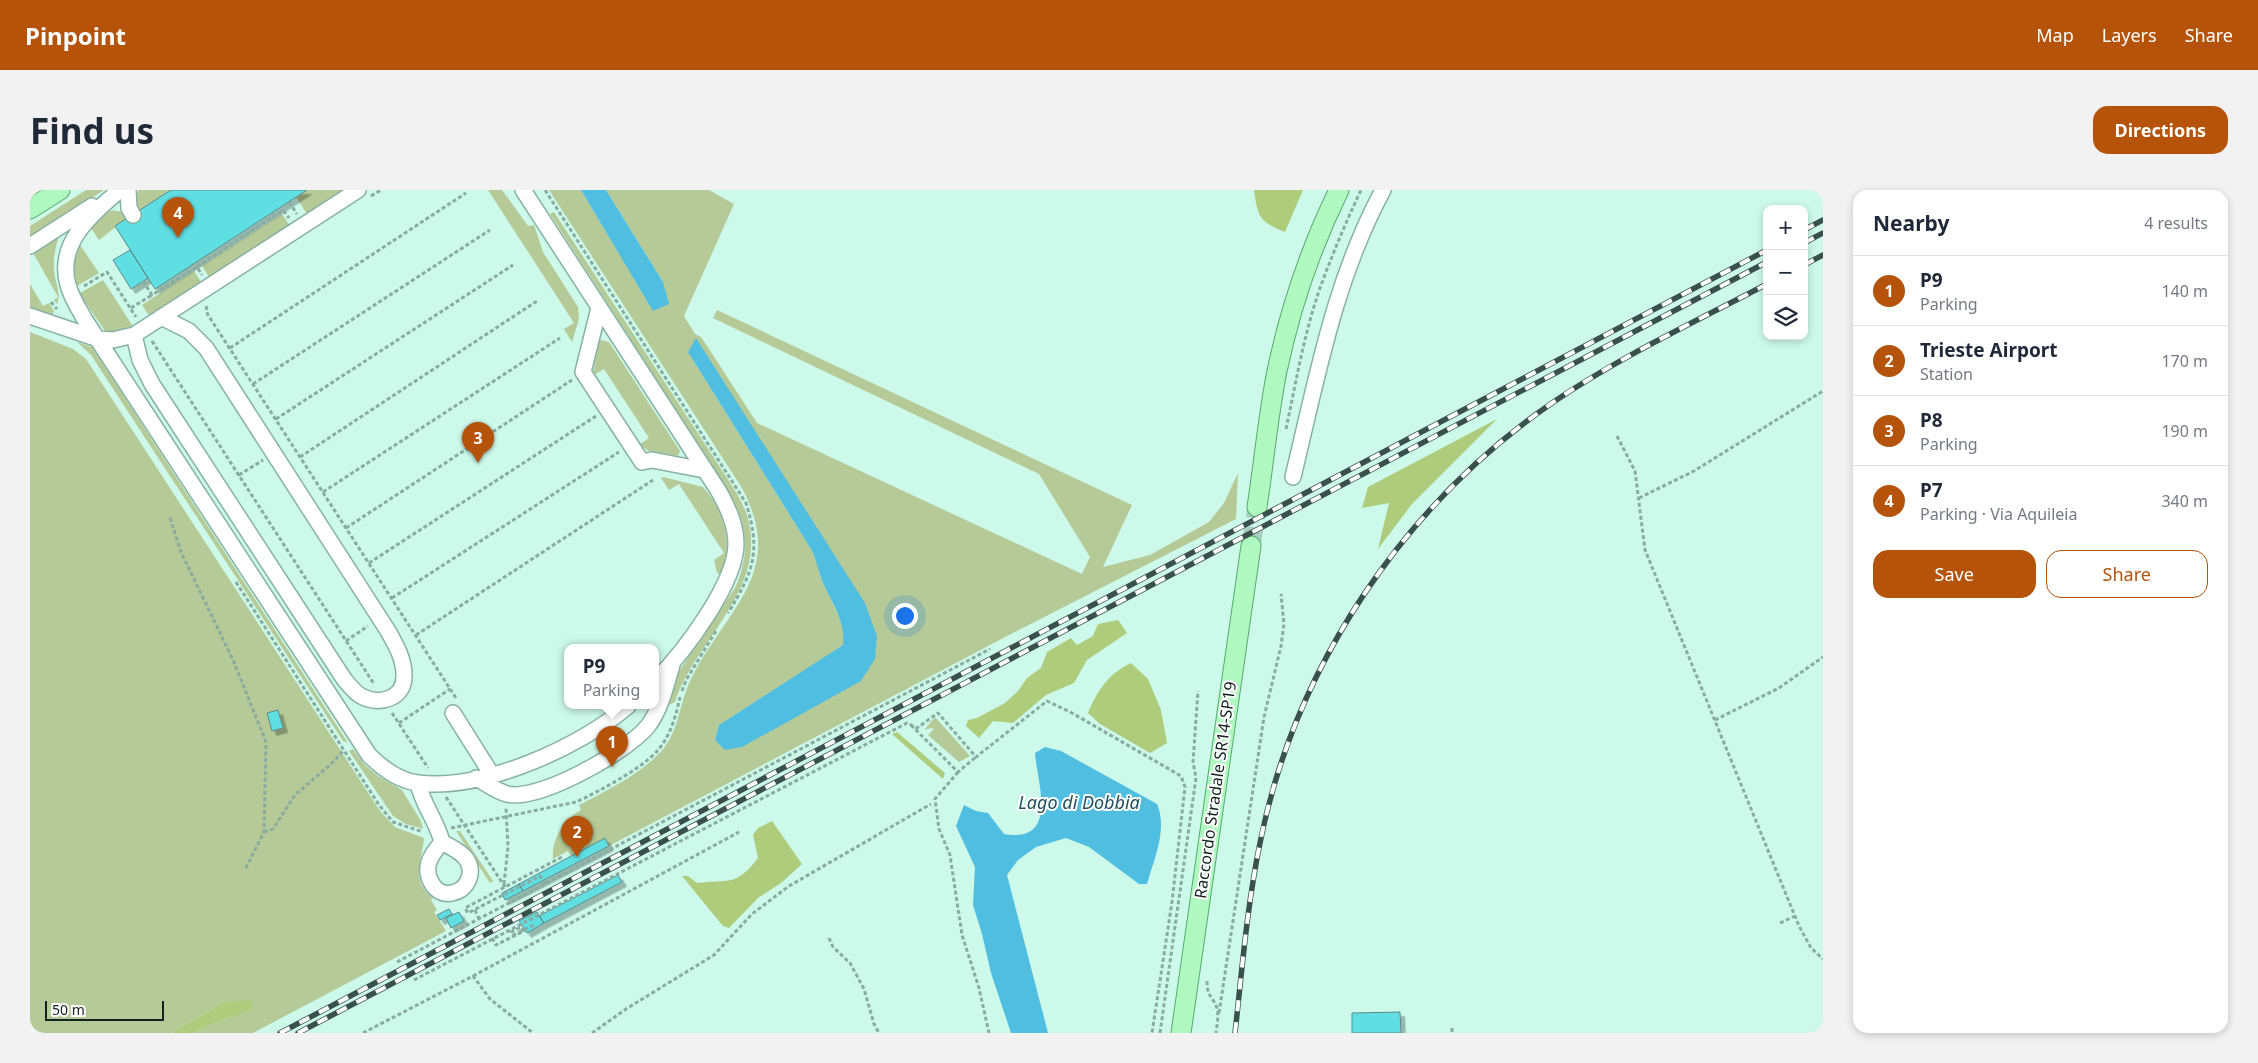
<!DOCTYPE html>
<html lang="en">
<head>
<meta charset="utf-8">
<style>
  body { margin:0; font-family:"Noto Sans",sans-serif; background:#f2f2f3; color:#1f2937 }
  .controls { position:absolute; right:15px; top:15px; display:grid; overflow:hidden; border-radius:10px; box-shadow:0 2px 8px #0003 }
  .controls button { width:45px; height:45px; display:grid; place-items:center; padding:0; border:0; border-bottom:1px solid #e0e1e3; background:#fff; color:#1f2937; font:25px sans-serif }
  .scale { position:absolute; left:15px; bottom:12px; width:119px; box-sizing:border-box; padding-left:5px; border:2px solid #11221e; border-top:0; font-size:14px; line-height:18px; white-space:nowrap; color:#11221e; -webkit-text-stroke:4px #fff; paint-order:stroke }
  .you { position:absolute; left:874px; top:425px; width:18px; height:18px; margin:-12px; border:4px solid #fff; border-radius:50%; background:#1a73e8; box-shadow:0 0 0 8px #1a73e833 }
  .badge { display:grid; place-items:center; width:32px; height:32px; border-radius:50%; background:#b45309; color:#fff; font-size:16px; font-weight:700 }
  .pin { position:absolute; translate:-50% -41px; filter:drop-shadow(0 1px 2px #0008) }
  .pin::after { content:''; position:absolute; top:26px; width:18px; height:15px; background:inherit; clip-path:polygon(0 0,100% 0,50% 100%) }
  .popup { position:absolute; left:534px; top:454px; width:95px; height:65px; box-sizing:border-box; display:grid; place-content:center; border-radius:10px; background:#fff; filter:drop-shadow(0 1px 4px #0005); font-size:16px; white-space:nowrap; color:#747a83 }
  .popup b { font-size:19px; color:#1f2937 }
  .popup::after { content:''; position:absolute; left:50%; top:100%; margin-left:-10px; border:10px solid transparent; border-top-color:#fff }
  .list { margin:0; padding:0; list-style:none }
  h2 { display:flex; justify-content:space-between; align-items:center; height:65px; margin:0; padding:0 20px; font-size:21px }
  h2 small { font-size:16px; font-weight:400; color:#747a83 }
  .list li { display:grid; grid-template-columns:32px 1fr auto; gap:15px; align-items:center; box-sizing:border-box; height:70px; padding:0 20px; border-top:1px solid #e0e1e3 }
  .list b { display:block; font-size:19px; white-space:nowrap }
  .list p { margin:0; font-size:16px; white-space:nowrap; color:#747a83 }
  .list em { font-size:16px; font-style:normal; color:#747a83 }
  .actions { display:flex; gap:10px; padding:15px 20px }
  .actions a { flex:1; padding:11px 0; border:1px solid #b45309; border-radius:15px; text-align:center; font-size:18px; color:#b45309 }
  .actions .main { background:#b45309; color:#fff }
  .icon { flex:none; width:28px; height:28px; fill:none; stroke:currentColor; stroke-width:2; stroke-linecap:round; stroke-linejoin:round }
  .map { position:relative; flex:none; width:1793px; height:843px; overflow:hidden; border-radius:15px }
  header { display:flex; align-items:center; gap:30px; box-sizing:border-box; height:70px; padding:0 25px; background:#b45309; color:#fff }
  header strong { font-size:24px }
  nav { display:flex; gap:28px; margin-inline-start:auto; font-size:18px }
  .intro { display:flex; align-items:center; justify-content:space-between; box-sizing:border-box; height:120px; padding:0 30px }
  h1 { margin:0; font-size:35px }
  .button { padding:12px 22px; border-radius:15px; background:#b45309; color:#fff; font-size:18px; font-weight:700 }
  main { display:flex; gap:30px; padding:0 30px }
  aside { flex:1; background:#fff; border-radius:15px; box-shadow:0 2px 8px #0003 }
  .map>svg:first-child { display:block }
  .green { fill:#b6ca97; fill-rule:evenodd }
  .forest { fill:#aecc7b }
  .water { fill:#4fbee1 }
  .building { fill:#61dfe3; stroke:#5b898a; filter:url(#shadow) }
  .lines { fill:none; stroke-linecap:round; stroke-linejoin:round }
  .major-tunnel { stroke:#a7cec1; stroke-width:19; stroke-dasharray:19 9; stroke-linecap:butt }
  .minor-casing { stroke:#87b2a4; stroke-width:18 }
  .major-casing { stroke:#55ab6d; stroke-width:21 }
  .path { stroke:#89aca1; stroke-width:3; stroke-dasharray:4 2.5; stroke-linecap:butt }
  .minor { stroke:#fff; stroke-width:15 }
  .major { stroke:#aff9c1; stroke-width:19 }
  .rail-casing { stroke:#3a514b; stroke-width:5.5 }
  .rail { stroke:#fff; stroke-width:4; stroke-dasharray:11; stroke-linecap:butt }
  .labels { text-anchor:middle; stroke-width:4; stroke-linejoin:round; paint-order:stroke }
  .street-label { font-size:16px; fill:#11221e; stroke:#fff }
  .water-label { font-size:18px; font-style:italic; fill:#21505f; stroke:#fff }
</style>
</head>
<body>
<header>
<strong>Pinpoint</strong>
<nav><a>Map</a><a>Layers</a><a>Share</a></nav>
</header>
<div class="intro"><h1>Find us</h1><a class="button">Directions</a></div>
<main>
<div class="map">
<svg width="1793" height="843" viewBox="0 0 1793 843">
  <defs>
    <filter id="shadow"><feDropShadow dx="4.5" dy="4.5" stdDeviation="0" flood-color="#0004"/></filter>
  </defs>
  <rect width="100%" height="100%" fill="#ccf9ea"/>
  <!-- green -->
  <path class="green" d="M56 0H74L0 48V36Z
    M109 0H141L107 22 104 7Z
    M277 0H319L181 90 172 76 252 24 260 36 277 24 266 7Z
    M458 0H472L498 36 504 35 513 62 548 117 549 129 542 152 534 139 544 133Z
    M519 0H551L623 120 633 92 576 0H679L704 14 654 126 665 144 671 147 681 162 727 233 1052 384 1060 367 1009 284 683 128 687 120 1102 315 1073 377 1120 365 1179 332 1194 313 1208 283 1206 329 979 445 579 656 541 667 538 661 523 669C521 649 535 629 551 620L549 615C578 600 613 583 634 558 649 539 650 512 660 491 694 420 758 385 712 298ZM658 162 847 446 685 550 689 535 814 455V437L789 384 788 373 781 359Z
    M82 20 92 22 96 29 69 50 59 35Z
    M524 22 697 288C706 302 716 317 719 333 734 403 665 451 645 512L635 517 649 481 706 396C723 355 715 328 692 291L520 24Z
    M29 46C26 56 23 67 24 78 24 91 32 103 27 114L24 110 28 107 2 61Z
    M48 52 69 83 47 96C43 80 43 68 48 52Z
    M164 81 173 95 120 127 112 115Z
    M73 90 104 138 89 142H76L52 108 50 103Z
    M0 94 13 116 19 113 24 121 22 126 0 118Z
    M0 142 43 159 56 169 350 621 365 637 394 648C392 671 380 691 403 708L401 710 407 720 404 722 416 741 223 843H163L177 836 222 819 192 813 142 843H0Z
    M571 150 579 152 650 261 648 266 619 261 609 255 619 248 574 179 564 185 563 183 568 151Z
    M47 152 62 157 318 553 313 551 61 165Z
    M633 287 673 297C694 320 705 355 690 384L687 383 684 370 694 363 649 294 639 300 631 288Z
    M905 527 940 566 929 572 898 545 904 539 901 538 894 540Z
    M323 559 335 575 348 586 372 600 391 631 393 639 376 634 363 626 319 561Z
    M426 641H430L463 691 460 693Z"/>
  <!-- forest -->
  <path class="forest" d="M1224 0H1273L1255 42C1229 31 1228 28 1224 0Z
    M1467 229 1382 314 1348 359 1359 313 1332 318 1338 297Z
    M1088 430 1097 443 1057 470 1044 493 1016 505 983 533 963 531 949 548 936 536 938 530 947 528 975 513 988 501 997 488 1011 478 1017 462 1041 448 1047 455 1063 446 1068 434Z
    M1101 473 1118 489 1131 520 1137 553 1120 563 1070 534 1058 523C1068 500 1078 484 1101 473Z
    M867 542 915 583 913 589 862 544Z
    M742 631 772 674 751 693 728 708 699 738 693 736 652 686H658L667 693C699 689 706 697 728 668L723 645 728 638Z
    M222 810 223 819 177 836 163 843H142L192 813Z"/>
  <!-- water -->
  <path class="water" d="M551 0H576L633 92 639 114 623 121Z
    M666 148 835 413 847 446 845 469 831 491 712 557 695 560 685 550 689 535 813 455C816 427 799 411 790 385 787 376 786 368 781 359L658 162Z
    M1015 557 1031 561 1127 614C1138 639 1124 669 1117 694H1109L1059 657 1036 648 1006 657 988 670 977 685 1018 843H981L961 783 952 744 943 715 945 677 926 636 934 615 946 621 958 623 974 644C1030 654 1007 592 1005 563Z"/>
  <!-- building -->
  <path class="building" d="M141 0H277L125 99 85 36Z
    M100 60 118 88 101 99 83 70Z
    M248 520 253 538 242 541 237 523Z
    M575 648 579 656 493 701 489 694Z
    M588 685 592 692 514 733 509 726Z
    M489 694 493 701 475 710 472 703Z
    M419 719 422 724 410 730 407 725Z
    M429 722 434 731 421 738 416 728Z
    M507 722 514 733 497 743 489 731Z
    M1370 822 1371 843H1322V823Z"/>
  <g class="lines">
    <!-- major-tunnel -->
    <path class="major-tunnel" d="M1221 356 1227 317"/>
    <!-- minor casing -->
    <g class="minor-casing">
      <path id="minor" d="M90 0C62 24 26 53 38 95 41 107 49 119 55 130L339 565C352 578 369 591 388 593 453 601 550 557 598 516
        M98 0 99 18 103 25
        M493 0 688 300C697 316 706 334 706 354 706 393 654 462 626 490
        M0 56 62 16
        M569 118 553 182 612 272 622 270 674 280
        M0 126 68 149 83 150 104 145 328 0
        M104 145 110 170 122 194 314 489C319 495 324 502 331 506 349 516 375 509 374 485 374 469 366 455 358 441L176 158 159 141 131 127
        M1263 287C1287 188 1304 91 1353 0
        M423 523 462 585
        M446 588C456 593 466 601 477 604 509 612 598 561 618 536 631 519 636 495 642 475
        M388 593C392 614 407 631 412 652 407 658 401 665 399 672 394 686 405 707 422 703 437 700 445 684 437 670 431 661 420 657 412 652"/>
    </g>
    <!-- major casing -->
    <g class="major-casing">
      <path id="major" d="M0 19 30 0
        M1227 317C1234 272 1238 226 1247 181 1260 119 1281 57 1309 0
        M1151 843 1221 356"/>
    </g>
    <!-- path -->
    <path class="path" d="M515 0 716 313C731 361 724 381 698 423
      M341 6 351 0
      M259 12 267 24
      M167 77 253 20 259 28
      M113 91 122 105 167 77 172 85
      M54 96 77 82 106 127
      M21 112 27 119
      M177 116 176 120 178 125 426 508
      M101 118 122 105
      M122 151 344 494
      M200 158 436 3
      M223 194 460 40
      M246 229 483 75
      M1256 239C1266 192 1274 144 1290 98 1302 65 1316 32 1331 0
      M1587 246 1605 281 1615 360 1769 736 1781 758 1793 769
      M270 267 507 111
      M209 285 233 270
      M293 302 530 148
      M1609 308 1664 281 1793 201
      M140 328 151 362 203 470 236 552 234 642 216 678
      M316 338 542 190
      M339 373 566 226
      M206 392 349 615 363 632 393 642
      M362 408 589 262
      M386 445 623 290
      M316 451 338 436
      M652 501 656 490 686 441
      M362 523 398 578
      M1685 530 1749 498 1793 467
      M369 533 420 499
      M881 535 928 582 946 567
      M928 582 905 609 909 639 920 665 932 745 949 798 959 843
      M416 607 475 697
      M421 638 546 612C568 602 613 578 628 560 641 545 646 525 650 507
      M234 642 243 639 265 605 300 575 314 560
      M474 694 478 657 476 618
      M515 694 510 686 438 723 435 718 532 667
      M445 720 449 729
      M1750 733 1765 726
      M462 748 466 755 494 741 491 737 481 742 483 745 504 735
      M799 748 803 757 820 773 834 799 844 834 849 843
      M367 772 960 459
      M443 786 709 642
      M384 790 877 533 887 538 908 523 946 567 1017 511 1042 523 1151 586 1155 597 1142 712 1122 843
      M1177 791C1177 807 1182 805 1187 818 1189 826 1187 835 1186 843
      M1189 823 1234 527 1251 456 1254 434 1251 404
      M1422 838V843
      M333 843 443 786 460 809 503 843
      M562 843 596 819 684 765 722 724 759 696 901 614
      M1130 843 1166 588 1163 572 1168 501"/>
    <!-- minor -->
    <use href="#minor" class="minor"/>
    <!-- major -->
    <use href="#major" class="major"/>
    <!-- rail casing -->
    <g class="rail-casing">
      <path id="rail" d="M1774 40 1793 30
        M1774 53 1793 43
        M1774 75 1793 65
        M250 843 1737 60
        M268 843 1737 72
        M1205 843C1212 780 1217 716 1230 653 1265 476 1374 315 1522 213 1589 167 1665 132 1737 94"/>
    </g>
    <!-- rail -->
    <use href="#rail" class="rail"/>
  </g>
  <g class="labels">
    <!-- street labels -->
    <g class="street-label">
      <text transform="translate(1185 600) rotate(-82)" y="6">Raccordo Stradale SR14-SP19</text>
    </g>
    <!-- water labels -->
    <g class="water-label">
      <text x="1049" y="619">Lago di Dobbia</text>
    </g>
  </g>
</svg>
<div class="controls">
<button>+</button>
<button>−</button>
<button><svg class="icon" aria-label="layers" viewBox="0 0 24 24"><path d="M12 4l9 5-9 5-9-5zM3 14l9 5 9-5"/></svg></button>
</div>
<div class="scale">50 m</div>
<div class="you"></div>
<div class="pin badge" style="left:582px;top:577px">1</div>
<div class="popup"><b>P9</b>Parking</div>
<div class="pin badge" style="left:547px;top:667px">2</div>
<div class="pin badge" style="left:448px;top:273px">3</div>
<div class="pin badge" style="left:148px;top:48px">4</div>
</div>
<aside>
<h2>Nearby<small>4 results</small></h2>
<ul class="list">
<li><span class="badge">1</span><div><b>P9</b><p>Parking</p></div><em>140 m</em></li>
<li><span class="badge">2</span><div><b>Trieste Airport</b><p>Station</p></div><em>170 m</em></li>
<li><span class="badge">3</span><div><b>P8</b><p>Parking</p></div><em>190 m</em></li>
<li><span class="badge">4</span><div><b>P7</b><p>Parking · Via Aquileia</p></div><em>340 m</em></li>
</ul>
<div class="actions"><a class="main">Save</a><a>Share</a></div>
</aside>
</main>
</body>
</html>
